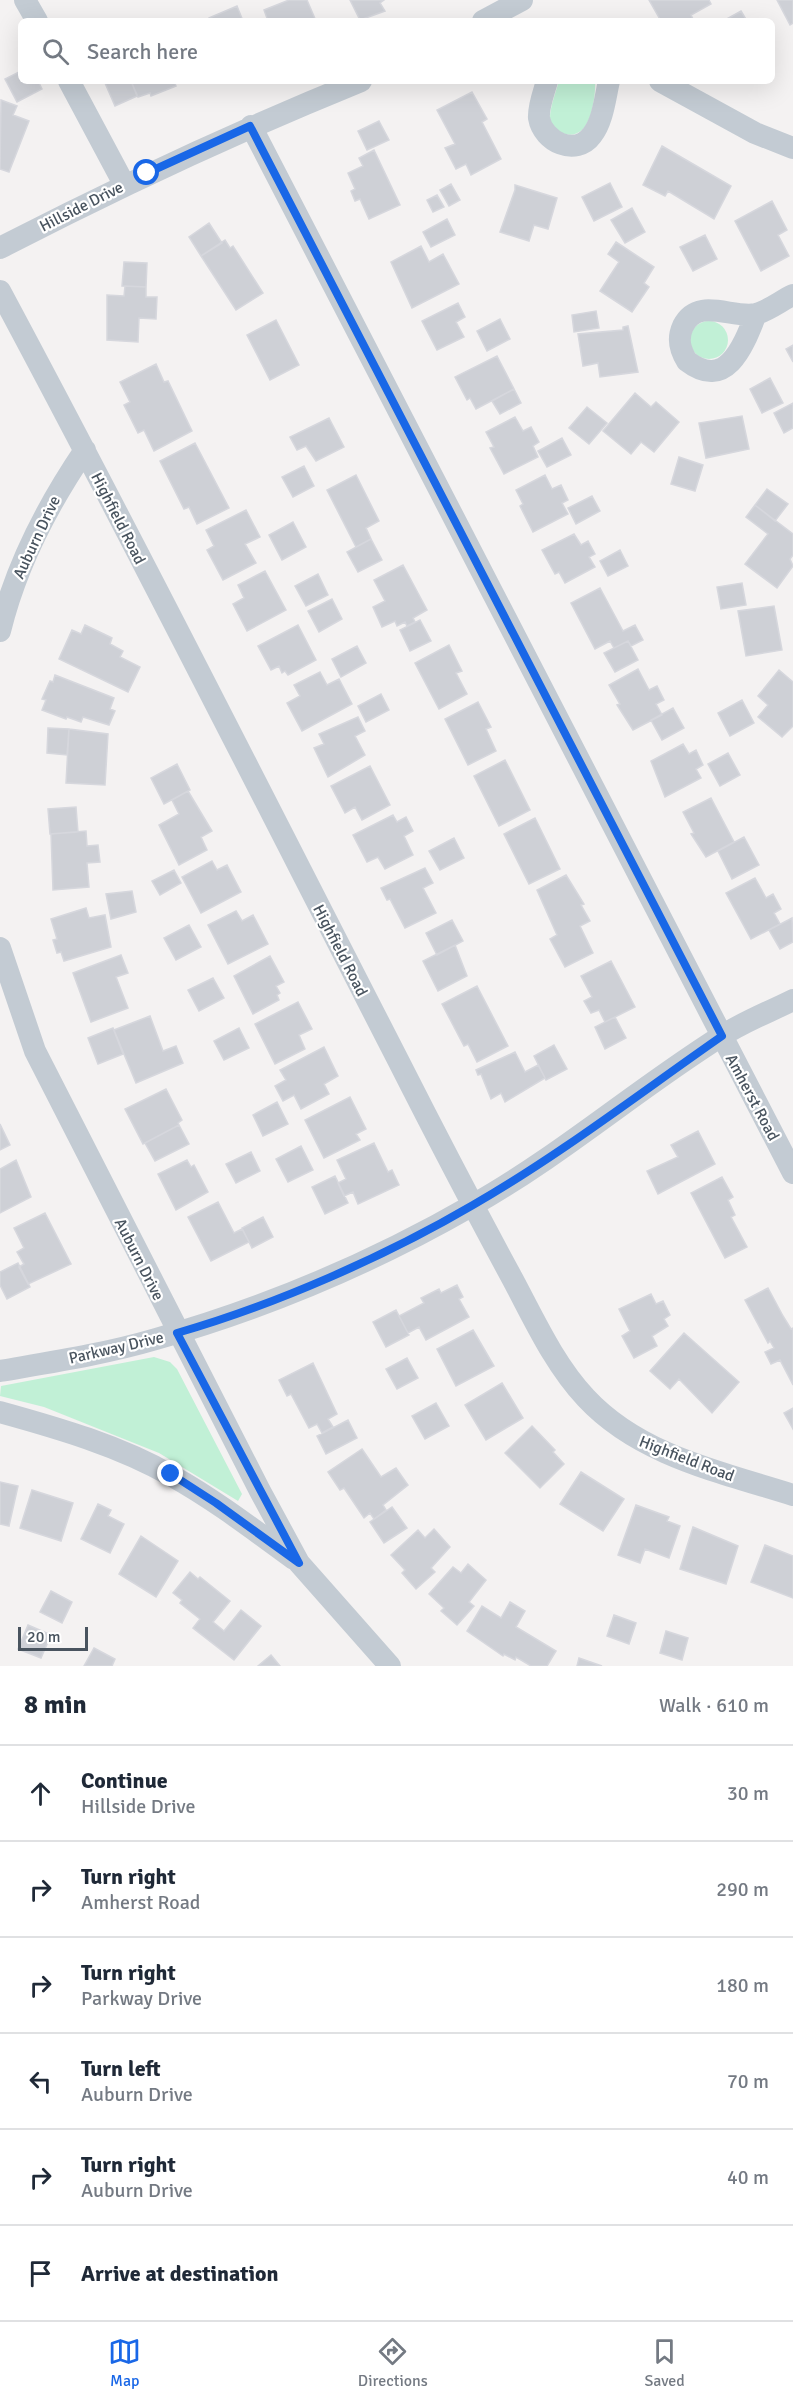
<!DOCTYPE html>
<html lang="en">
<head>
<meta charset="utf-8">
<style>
  body { margin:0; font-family:Signika,sans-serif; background:#f2f2f3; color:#1f2937 }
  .scale { position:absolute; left:18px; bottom:15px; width:70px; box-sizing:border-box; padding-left:6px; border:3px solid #49545f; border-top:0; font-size:16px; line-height:21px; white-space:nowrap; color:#49545f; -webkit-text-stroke:4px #fff; paint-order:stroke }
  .stop { position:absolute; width:18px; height:18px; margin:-14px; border:4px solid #1967e7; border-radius:50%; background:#fff }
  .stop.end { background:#1967e7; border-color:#fff; box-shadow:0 2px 6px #0008 }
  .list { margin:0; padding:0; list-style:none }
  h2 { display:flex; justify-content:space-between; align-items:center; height:78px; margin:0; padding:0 24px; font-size:26px }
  h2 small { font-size:20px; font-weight:400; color:#747a83 }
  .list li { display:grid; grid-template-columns:39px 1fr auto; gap:18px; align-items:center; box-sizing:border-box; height:96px; padding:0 24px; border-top:2px solid #e0e1e3 }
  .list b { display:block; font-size:22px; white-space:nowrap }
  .list p { margin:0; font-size:20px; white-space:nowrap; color:#747a83 }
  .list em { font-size:20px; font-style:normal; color:#747a83 }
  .icon { flex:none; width:33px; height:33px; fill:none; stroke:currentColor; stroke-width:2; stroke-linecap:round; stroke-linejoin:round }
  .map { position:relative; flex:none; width:793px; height:1666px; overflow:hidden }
  .search { position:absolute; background:#fff; box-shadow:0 6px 24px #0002; left:18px; right:18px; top:18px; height:66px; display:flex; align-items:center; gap:15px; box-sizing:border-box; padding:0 21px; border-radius:9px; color:#747a83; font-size:22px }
  .sheet { height:654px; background:#fff }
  nav { display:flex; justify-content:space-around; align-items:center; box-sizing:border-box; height:84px; border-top:2px solid #e0e1e3; background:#fff; font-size:16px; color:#747a83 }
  nav a { display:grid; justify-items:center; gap:3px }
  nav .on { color:#1967e7 }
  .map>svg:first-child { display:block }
  .green { fill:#c1f0d6 }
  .building { fill:#ced0d6; stroke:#d6d7dd; stroke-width:1.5 }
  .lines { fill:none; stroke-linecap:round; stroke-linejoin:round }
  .street { stroke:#c3cbd3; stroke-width:22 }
  .route { stroke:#1967e7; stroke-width:8 }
  .labels { text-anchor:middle; stroke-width:4.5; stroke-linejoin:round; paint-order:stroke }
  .street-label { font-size:16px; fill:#49545f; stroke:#fff }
</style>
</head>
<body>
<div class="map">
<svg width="793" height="1666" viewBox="0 0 793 1666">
  <rect width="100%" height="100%" fill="#f4f2f2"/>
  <!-- green -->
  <path class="green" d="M559 81H595C596 93 592 122 582 130 571 140 552 133 550 118 550 107 556 91 559 81Z
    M690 340a19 19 0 1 1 38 0a19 19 0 1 1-38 0Z
    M154 1357 170 1362 177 1369 242 1494 238 1501 159 1453 44 1407 0 1396 1 1386Z"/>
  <!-- building -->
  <path class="building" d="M289 0H307L316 21H268L264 10Z
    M350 0H384L380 3 385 11 360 20Z
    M649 0H709L711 4 691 15 694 21H661Z
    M777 0H793V23L790 25Z
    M237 6 243 21H210L209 18Z
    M741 11 747 21H726L725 20Z
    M21 71V81H38L42 89 17 102 5 79Z
    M108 81H131L137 96 115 106 105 83Z
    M131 81H174L176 86 151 96 150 93 138 97Z
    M472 92 487 119 482 122 501 159 471 175 466 164 456 169 445 148 455 144 437 110Z
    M1 100 17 106 13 115 29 121 9 172 0 169Z
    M379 121 389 140 367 150 358 131Z
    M662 146 731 186 714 219 668 191 665 196 643 185Z
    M374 150 400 205 369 219 360 199 355 201 351 191 355 189 348 173 363 166 359 158Z
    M610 183 622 207 594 221 582 197Z
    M451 184 460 200 449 206 440 190Z
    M515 185 557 198 548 229 534 225 529 241 500 232 515 190Z
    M437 195 444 207 433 212 427 200Z
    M772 201 787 230 778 235 789 256 761 271 735 221Z
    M632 208 645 232 625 243 611 220Z
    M447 219 455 235 431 247 423 232Z
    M209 223 222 243 201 256 189 237Z
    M705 235 717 259 693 271 680 247Z
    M225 240 230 248 233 246 263 293 236 310 201 256Z
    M616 242 654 267 644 283 649 287 632 312 600 291 619 262 608 254Z
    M421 246 429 262 443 254 459 284 412 308 391 262Z
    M124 262 147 263 146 287 122 286Z
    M125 286 146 287V297H157L156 319 139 318 138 342 107 340V295L124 296Z
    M458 303 465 317 456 322 464 337 437 350 422 321Z
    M596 311 599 328 574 332 572 315Z
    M500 319 510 339 487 351 477 331Z
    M276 320 299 365 270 380 247 335Z
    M628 326 638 372 600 377 598 363 583 366 578 334 623 330V327Z
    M793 345V362L786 349Z
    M497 356 514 389 476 409 470 398 467 400 455 377Z
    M156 364 164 382 168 381 192 431 154 451 144 430 138 433 124 405 130 402 120 382Z
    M770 378 783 403 762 413 750 389Z
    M514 389 521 403 500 414 492 401Z
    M635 393 651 407 656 402 679 422 654 452 641 442 631 454 603 431Z
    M793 403V428L784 433 774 413Z
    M587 407 607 423 589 444 569 428Z
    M742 416 749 449 706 458 699 423Z
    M515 417 523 431 531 427 539 442 533 446 538 457 504 474 490 448 494 447 486 432Z
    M329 418 344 447 316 461 306 446 297 450 290 437Z
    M562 438 571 455 547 467 538 451Z
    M195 443 229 508 197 524 189 507 184 509 160 461Z
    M679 457 703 465 695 491 671 484Z
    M304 466 314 486 293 497 282 477Z
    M356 475 379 521 366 528 371 539 356 547 327 490Z
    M545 475 552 489 561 485 568 500 562 503 568 514 533 532 520 506 523 504 516 490Z
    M767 489 788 504 775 521 755 505Z
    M592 496 600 511 576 524 568 508Z
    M755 505 793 534V555L790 559 793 566 777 588 745 564 768 534 746 517Z
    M246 510 260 537 245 544 256 563 223 580 207 550 214 546 206 530Z
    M293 522 306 547 282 560 269 535Z
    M574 534 581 545 588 541 595 554 589 557 595 567 565 583 559 572 555 574 542 550Z
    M371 539 382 560 358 572 347 552Z
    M620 550 628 566 608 576 600 561Z
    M403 565 427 610 413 618 415 622 407 626 405 622 397 626 395 621 382 627 373 607 385 601 374 580Z
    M265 571 286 610 247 631 233 604 244 598 238 585Z
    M318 574 328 595 306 606 295 586Z
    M742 583 746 605 721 609 717 587Z
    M600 588 623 631 635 625 643 640 631 646 628 641 614 648 610 641 595 649 571 603Z
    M332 599 342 619 319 632 308 611Z
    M774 606 782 650 746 656 738 611Z
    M420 620 431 641 410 651 400 630Z
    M85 625 112 638 110 644 123 651 120 657 140 667 128 692 59 659 72 630 81 634Z
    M298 625 316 660 288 675 285 671 282 673 279 666 271 670 258 646Z
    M628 641 638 660 615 672 604 653Z
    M449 645 462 671 456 673 467 694 439 709 415 663Z
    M357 646 366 663 341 677 332 659Z
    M638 669 649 690 657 686 664 700 656 704 662 715 633 730 617 705 620 704 609 685Z
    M779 670 793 682V726L782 737 758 717 768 705 758 696Z
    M320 672 327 685 339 679 352 704 302 731 287 703 300 696 294 685Z
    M55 675 114 698 110 709 115 711 109 725 83 717 81 722 67 717 66 719 42 710 46 700 42 699 50 681 53 682Z
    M381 694 389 710 366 722 358 706Z
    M742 700 754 723 730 736 718 713Z
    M478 702 491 727 486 729 496 751 468 765 445 719Z
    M673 708 684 728 662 740 651 720Z
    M358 717 365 731 355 736 365 755 328 777 314 748 324 744 319 734Z
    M48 728 69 729 67 755 47 753Z
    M69 729 108 734 105 785 66 783Z
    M683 744 689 754 696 750 703 765 696 769 701 778 665 797 651 761Z
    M728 753 740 775 720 786 708 764Z
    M505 760 530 810 499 826 474 776Z
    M177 764 190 790 164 804 151 778Z
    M370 766 390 805 362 820 355 807 345 813 331 786Z
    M188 791 212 831 201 837 207 850 179 865 159 825 179 814 172 800Z
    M711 798 734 842 706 857 691 834 694 833 683 812Z
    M76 807 78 832 50 834 48 809Z
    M393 815 397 822 406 817 413 831 404 836 413 855 385 869 378 857 367 862 353 835Z
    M535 818 560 869 529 884 504 834Z
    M86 831 87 846 98 845 100 862 87 863 89 887 53 890 51 834Z
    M744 837 759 865 732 879 718 851Z
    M454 838 464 858 440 870 429 851Z
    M212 861 217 870 227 865 241 892 201 913 182 877Z
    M425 868 433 883 423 888 436 913 405 928 390 899 387 900 381 888Z
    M174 870 181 883 160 895 152 881Z
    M566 875 584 904 581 905 590 921 580 926 593 953 565 967 550 939 557 935 537 890Z
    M755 878 766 898 773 894 781 909 774 913 780 924 751 939 726 893Z
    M132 891 136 912 111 919 106 894Z
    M86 908 89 918 105 915 111 947 64 961 61 952 57 953 53 940 57 939 51 919Z
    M236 911 242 921 253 915 268 944 228 964 208 925Z
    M792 918 793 942 780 949 769 930Z
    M452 920 463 941 437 955 426 933Z
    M189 925 201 947 176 960 164 938Z
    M455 945 467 976 438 991 423 961Z
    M121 955 128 973 116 977 128 1008 91 1022 73 973Z
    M270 956 284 982 276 986 280 993 277 995 279 1000 253 1014 234 976Z
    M611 961 635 1007 605 1022 599 1010 591 1013 584 1001 592 997 581 976Z
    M213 978 224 998 199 1011 188 990Z
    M477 986 508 1046 477 1062 468 1044 464 1046 442 1004Z
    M298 1002 312 1029 299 1035 305 1049 275 1064 255 1024Z
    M150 1016 163 1051 176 1046 183 1063 136 1083 114 1030Z
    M615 1017 626 1038 605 1049 595 1027Z
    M113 1028 123 1054 98 1064 88 1038Z
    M239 1028 249 1048 224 1060 214 1041Z
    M554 1045 567 1069 546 1080 534 1056Z
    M324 1047 338 1076 324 1084 329 1094 301 1109 294 1095 283 1101 275 1086 286 1080 280 1070Z
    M515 1052 525 1072 538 1065 545 1078 505 1102 501 1093 491 1099 481 1074 478 1075 476 1070Z
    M166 1089 182 1120 178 1123 179 1125 143 1144 125 1109Z
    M350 1097 366 1129 356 1134 360 1140 324 1158 305 1120Z
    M277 1102 288 1124 263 1136 253 1115Z
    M0 1124 10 1145 0 1150Z
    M179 1125 189 1144 155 1161 145 1143Z
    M698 1131 715 1164 658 1194 647 1171 678 1157 671 1145Z
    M374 1143 388 1172 392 1170 399 1185 358 1204 353 1192 344 1196 338 1183 346 1179 337 1160Z
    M301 1146 313 1170 288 1182 276 1159Z
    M251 1152 260 1171 236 1183 226 1164Z
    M16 1160 31 1197 0 1213V1169Z
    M187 1160 191 1167 194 1165 208 1192 176 1210 158 1174Z
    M335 1176 348 1203 325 1214 312 1187Z
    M722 1177 733 1197 728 1200 735 1215 731 1217 747 1247 725 1258 691 1193Z
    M218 1202 234 1233 242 1229 249 1242 211 1261 188 1217Z
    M45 1213 71 1264 28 1284 19 1267 24 1264 17 1252 24 1248 14 1228Z
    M263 1217 273 1237 252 1248 242 1228Z
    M18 1263 30 1287 7 1299 0 1285V1272Z
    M457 1285 463 1297 459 1299 469 1317 426 1340 419 1327 408 1333 399 1316 424 1303 421 1298 439 1289 441 1293Z
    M768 1288 783 1316 791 1329 793 1328V1385L780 1360 771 1364 765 1352 774 1348 770 1341 768 1343 745 1300Z
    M651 1294 656 1304 663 1301 670 1315 664 1319 668 1326 652 1336 657 1346 634 1358 622 1336 630 1331 619 1309Z
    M396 1310 409 1335 386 1347 373 1322Z
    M473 1330 494 1366 456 1386 437 1349Z
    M684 1333 739 1382 712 1413 679 1379 670 1389 650 1371Z
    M407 1358 418 1378 397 1389 386 1369Z
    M313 1363 337 1414 328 1419 333 1427 322 1433 317 1424 309 1428 291 1394 287 1396 279 1380Z
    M502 1383 523 1418 486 1440 465 1405Z
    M436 1403 449 1426 425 1439 412 1416Z
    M793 1408V1429L784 1413Z
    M348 1420 357 1438 326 1454 317 1436Z
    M532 1426 555 1450 553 1452 564 1464 540 1488 505 1453Z
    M362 1449 381 1477 396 1468 408 1485 383 1505 386 1510 374 1519 370 1513 364 1518 344 1488 340 1490 328 1472Z
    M581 1472 624 1499 603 1531 560 1504Z
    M0 1482 18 1486 9 1526 0 1524Z
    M32 1490 73 1503 61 1541 20 1528Z
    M98 1504 111 1510 108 1516 124 1524 110 1553 81 1539Z
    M636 1505 669 1517 667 1521 680 1526 669 1558 645 1549 640 1563 618 1555Z
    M392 1507 407 1528 384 1543 370 1522Z
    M693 1527 738 1546 726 1584 680 1569Z
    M434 1529 450 1547 431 1568 435 1572 416 1589 402 1573 405 1570 391 1555 418 1530 425 1538Z
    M141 1536 178 1561 156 1597 119 1574Z
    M765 1545 793 1556V1598L751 1582Z
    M468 1564 486 1580 469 1602 474 1606 457 1625 441 1611 444 1608 429 1594 453 1567 461 1573Z
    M190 1572 198 1579 200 1577 230 1601 213 1622 224 1631 241 1610 261 1626 234 1660 193 1628 200 1619 180 1603 182 1600 173 1593Z
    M51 1591 72 1602 62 1623 40 1612Z
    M510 1602 525 1611 516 1627 556 1651 547 1666H531L516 1657 515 1660 504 1654 503 1656 467 1631 482 1606 501 1618Z
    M614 1615 636 1623 629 1644 607 1636Z
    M28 1625 51 1635 41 1658 18 1649Z
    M666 1631 688 1638 682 1660 660 1653Z
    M94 1648 115 1659 112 1666H84Z
    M271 1655 280 1666H258Z
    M579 1658 602 1666H577Z"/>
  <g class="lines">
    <!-- street -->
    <path class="street" d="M25 0 37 21
      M483 21 522 0
      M69 81 124 184
      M547 81C544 92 538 107 539 118 543 142 576 157 592 135 603 121 605 98 609 81
      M660 81 755 133 793 148
      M251 126 793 1173
      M0 248C118 187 238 131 361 81
      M0 291C136 545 266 803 398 1060 435 1133 473 1206 512 1278 534 1319 554 1364 586 1398 640 1456 721 1472 793 1495
      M756 314C744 344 727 392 687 361 680 350 677 339 683 326 698 296 732 319 756 314 768 311 782 300 793 295
      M0 631C16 565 47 506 85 450
      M0 948 35 1051 260 1491 299 1563 390 1666
      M0 1371C52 1362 105 1354 156 1339 265 1308 374 1262 473 1205 560 1156 636 1090 720 1037 743 1022 769 1012 793 1000
      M0 1412C58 1428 120 1446 172 1476 215 1500 254 1530 294 1559"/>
  </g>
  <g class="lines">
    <!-- route -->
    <path class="route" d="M147 173 250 126 722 1036C640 1093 560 1155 473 1205 386 1256 275 1305 177 1333L299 1563 216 1503 171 1474"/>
  </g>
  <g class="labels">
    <!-- street labels -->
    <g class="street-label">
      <text transform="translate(81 206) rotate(-27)" y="6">Hillside Drive</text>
      <text transform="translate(119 518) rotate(63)" y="6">Highfield Road</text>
      <text transform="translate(36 537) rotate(-65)" y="6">Auburn Drive</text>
      <text transform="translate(341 950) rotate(63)" y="6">Highfield Road</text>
      <text transform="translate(753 1097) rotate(62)" y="6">Amherst Road</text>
      <text transform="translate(140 1259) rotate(63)" y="6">Auburn Drive</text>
      <text transform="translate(116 1347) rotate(-13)" y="6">Parkway Drive</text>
      <text transform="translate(687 1458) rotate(21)" y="6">Highfield Road</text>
    </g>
  </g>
</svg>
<div class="scale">20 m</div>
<div class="stop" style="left:147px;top:173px"></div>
<div class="stop end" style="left:171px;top:1474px"></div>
<div class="search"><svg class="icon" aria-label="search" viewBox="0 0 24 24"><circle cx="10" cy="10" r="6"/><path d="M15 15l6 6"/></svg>Search here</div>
</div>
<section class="sheet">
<h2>8 min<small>Walk · 610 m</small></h2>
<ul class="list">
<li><svg class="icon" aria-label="ahead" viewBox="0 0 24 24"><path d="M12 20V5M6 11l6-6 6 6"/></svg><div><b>Continue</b><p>Hillside Drive</p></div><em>30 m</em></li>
<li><svg class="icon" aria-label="right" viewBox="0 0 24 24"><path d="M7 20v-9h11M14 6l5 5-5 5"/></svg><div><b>Turn right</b><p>Amherst Road</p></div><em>290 m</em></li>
<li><svg class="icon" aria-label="right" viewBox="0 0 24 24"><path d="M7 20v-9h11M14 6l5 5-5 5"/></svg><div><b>Turn right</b><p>Parkway Drive</p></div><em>180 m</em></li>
<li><svg class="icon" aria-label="left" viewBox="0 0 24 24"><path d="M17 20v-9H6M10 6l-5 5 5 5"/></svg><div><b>Turn left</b><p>Auburn Drive</p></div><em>70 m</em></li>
<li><svg class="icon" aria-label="right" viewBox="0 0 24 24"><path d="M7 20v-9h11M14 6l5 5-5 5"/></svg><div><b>Turn right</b><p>Auburn Drive</p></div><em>40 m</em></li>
<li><svg class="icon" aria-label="arrive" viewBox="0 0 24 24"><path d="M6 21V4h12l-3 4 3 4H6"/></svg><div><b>Arrive at destination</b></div></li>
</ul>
</section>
<nav>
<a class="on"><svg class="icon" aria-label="map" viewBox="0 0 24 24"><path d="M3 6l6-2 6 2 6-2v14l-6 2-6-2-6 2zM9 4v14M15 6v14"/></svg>Map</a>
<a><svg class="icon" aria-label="directions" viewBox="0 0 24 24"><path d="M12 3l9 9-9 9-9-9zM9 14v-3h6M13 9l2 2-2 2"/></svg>Directions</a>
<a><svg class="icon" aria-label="saved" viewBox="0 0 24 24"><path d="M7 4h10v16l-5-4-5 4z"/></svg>Saved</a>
</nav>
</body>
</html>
